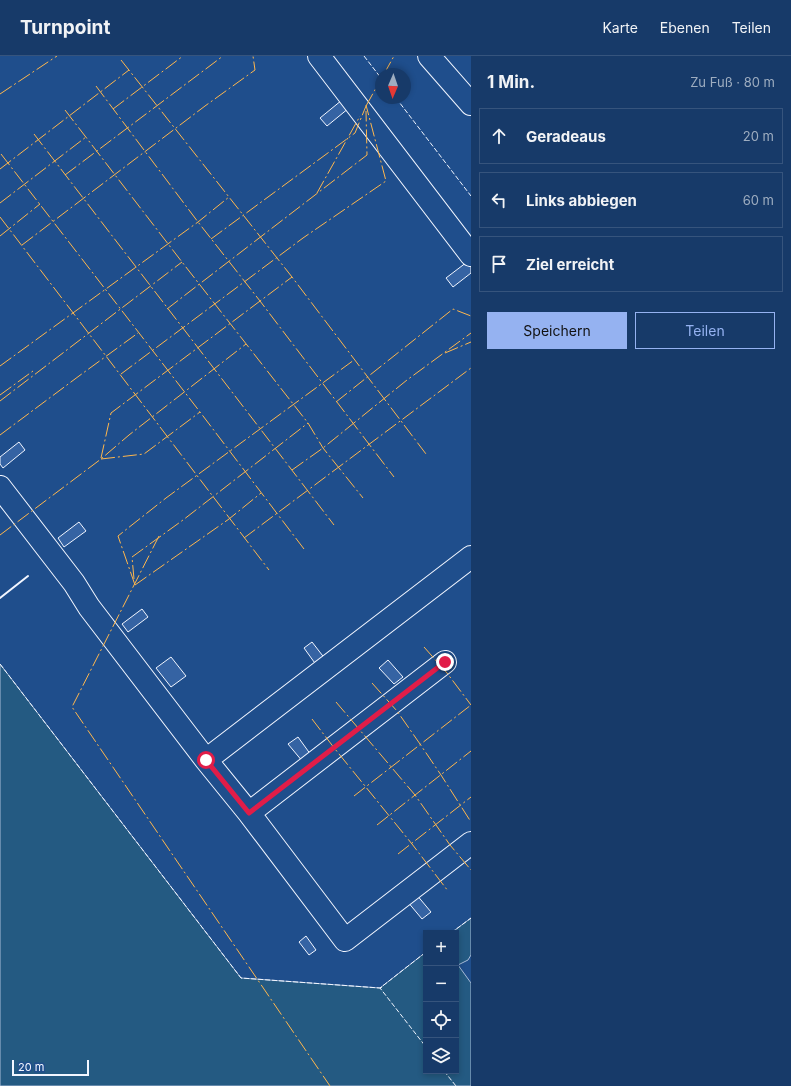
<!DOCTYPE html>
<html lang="de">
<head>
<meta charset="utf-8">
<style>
  body { margin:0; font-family:Inter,sans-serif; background:#20416f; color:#f1f3f6 }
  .controls { position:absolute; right:12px; bottom:12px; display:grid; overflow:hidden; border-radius:0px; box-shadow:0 2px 6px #0003 }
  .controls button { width:36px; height:36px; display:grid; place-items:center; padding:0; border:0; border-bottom:1px solid #36547d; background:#173a69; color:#f1f3f6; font:20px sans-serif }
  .compass { position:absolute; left:375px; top:12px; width:36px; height:36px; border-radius:50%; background:#173a69; box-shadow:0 2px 6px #0003; rotate:182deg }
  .scale { position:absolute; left:12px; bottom:10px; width:77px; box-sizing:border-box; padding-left:4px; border:2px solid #f2f6ff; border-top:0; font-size:11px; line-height:14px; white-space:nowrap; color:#f2f6ff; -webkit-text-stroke:3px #1f4e8c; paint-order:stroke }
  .stop { position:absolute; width:12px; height:12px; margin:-9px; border:3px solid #e11d48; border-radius:50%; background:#fff }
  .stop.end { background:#e11d48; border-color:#fff; box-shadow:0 1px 4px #0008 }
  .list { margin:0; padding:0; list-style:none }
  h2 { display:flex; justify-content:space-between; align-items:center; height:52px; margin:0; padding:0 16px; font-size:17px }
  h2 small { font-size:13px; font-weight:400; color:#9eadc0 }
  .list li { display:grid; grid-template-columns:26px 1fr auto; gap:12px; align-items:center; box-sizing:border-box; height:56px; margin:0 8px 8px; padding:0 8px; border:1px solid #36547d; border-radius:0px }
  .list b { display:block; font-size:15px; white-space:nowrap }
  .list em { font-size:13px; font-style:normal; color:#9eadc0 }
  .actions { display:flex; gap:8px; padding:12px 16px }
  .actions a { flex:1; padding:9px 0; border:1px solid #95b2f1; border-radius:0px; text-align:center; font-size:14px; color:#95b2f1 }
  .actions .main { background:#95b2f1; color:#111 }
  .icon { flex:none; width:22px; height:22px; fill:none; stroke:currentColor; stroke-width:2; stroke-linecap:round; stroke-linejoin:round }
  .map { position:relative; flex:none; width:471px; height:1030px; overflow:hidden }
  header { display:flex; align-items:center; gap:24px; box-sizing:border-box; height:56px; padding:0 20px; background:#173a69; border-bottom:1px solid #36547d }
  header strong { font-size:19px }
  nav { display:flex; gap:22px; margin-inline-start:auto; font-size:14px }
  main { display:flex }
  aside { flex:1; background:#173a69 }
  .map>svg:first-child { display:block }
  .green { fill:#245a82; stroke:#a8bbd7 }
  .building { fill:#3563a3; stroke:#f2f6ff }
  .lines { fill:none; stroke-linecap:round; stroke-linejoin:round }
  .minor-casing { stroke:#f2f6ff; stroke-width:24 }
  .minor { stroke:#1f4e8c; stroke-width:22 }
  .fence { stroke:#f2f6ff; stroke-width:1; stroke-dasharray:5 2; stroke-linecap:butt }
  .wall { stroke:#f2f6ff; stroke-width:2 }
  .power { stroke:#ffb74d; stroke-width:1; stroke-dasharray:14 3 2 3; stroke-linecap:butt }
  .route { stroke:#e11d48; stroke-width:5 }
</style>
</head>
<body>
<header>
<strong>Turnpoint</strong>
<nav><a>Karte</a><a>Ebenen</a><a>Teilen</a></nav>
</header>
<main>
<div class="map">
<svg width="471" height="1030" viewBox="0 0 471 1030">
  <rect width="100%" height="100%" fill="#1f4e8c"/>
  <!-- green -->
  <path class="green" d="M0 608 241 922 380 932 426 896V1015H456V877H451L471 862V899L468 904 458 909 471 927V1030H0Z"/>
  <!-- building -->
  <path class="building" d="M342 44 349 52 327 70 320 62Z
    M467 206 471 210V217L453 231 446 222Z
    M19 386 25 394 3 412 0 408V401Z
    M79 466 86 475 64 491 58 482Z
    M142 553 148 561 128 576 122 568Z
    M312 586 326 604 317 610 304 592Z
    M171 601 186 620 171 631 156 612Z
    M388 604 403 621 394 628 379 612Z
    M298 681 311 699 303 706 288 688Z
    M416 838 431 856 422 863 407 845Z
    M306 880 316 894 309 899 299 886Z"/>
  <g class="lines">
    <!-- minor casing -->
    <g class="minor-casing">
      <path id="minor" d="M319 0 471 199
        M429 0 471 48
        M0 431 74 527 89 551 206 704 249 757 345 884 471 787
        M206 704 471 501
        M249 757 445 606"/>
    </g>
    <!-- minor -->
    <use href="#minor" class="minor"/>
    <!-- fence -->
    <path class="fence" d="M364 0 381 22
      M396 42 471 140
      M0 608 241 922 380 932 426 896
      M451 877 471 862
      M382 931 380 932 426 991
      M444 1015 456 1030"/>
    <!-- wall -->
    <path class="wall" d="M0 542 28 520"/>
    <!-- power -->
    <path class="power" d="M121 4 292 221 426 398
      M384 18 394 0
      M96 30 198 166 260 245 394 421
      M0 38 57 0
      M366 50 381 23
      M113 53 183 0
      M65 54 182 206 308 367 323 392 363 442
      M34 78 334 469
      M1 98 200 356 304 493
      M0 113 129 14
      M65 119 223 0
      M317 137 360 60
      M0 147 86 81
      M0 161 269 514
      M0 180 40 148
      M211 183 355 77 366 50
      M22 189 205 50 255 14 253 0
      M167 253 367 99 366 55
      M445 297 471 286
      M0 310 198 166 229 141
      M121 318 303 182 386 125 366 49
      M0 339 33 315
      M0 345 182 206
      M336 346 453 253 471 260
      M0 379 79 320 138 277
      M101 402 111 357 292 221
      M101 403 144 398 200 356
      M292 414 323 392 407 324 471 277
      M0 479 101 403 129 379 246 288
      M159 480 72 651 330 1030
      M244 482 471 312
      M134 523 132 501 183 464 308 367
      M135 529 118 480 166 442 354 304
      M135 529 229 463 261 437
      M424 591 447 617 471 649
      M372 627 397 655 420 688 441 719 471 766
      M336 646 415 739 450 789 471 814
      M312 663 335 693 412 788 448 835
      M354 740 471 649
      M377 769 471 695
      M398 798 471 741"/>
  </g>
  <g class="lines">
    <!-- route -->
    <path class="route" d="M206 704 249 757 445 606"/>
  </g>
</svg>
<div class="controls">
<button>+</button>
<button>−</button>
<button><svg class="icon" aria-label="locate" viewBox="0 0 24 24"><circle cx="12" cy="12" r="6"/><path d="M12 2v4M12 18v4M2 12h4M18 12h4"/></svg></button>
<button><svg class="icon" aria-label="layers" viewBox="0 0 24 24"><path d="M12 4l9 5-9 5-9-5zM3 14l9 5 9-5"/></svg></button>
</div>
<svg class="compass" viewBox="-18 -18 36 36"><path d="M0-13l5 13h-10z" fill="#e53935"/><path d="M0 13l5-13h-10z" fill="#9eadc0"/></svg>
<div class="scale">20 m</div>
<div class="stop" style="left:206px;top:704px"></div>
<div class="stop end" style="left:445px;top:606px"></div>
</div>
<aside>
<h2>1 Min.<small>Zu Fuß · 80 m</small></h2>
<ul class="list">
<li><svg class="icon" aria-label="ahead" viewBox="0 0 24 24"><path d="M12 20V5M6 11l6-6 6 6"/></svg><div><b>Geradeaus</b></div><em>20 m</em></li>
<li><svg class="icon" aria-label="left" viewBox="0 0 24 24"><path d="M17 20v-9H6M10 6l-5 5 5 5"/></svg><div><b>Links abbiegen</b></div><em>60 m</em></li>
<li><svg class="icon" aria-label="arrive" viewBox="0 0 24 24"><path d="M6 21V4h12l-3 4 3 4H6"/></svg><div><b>Ziel erreicht</b></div></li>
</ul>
<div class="actions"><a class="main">Speichern</a><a>Teilen</a></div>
</aside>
</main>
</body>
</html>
